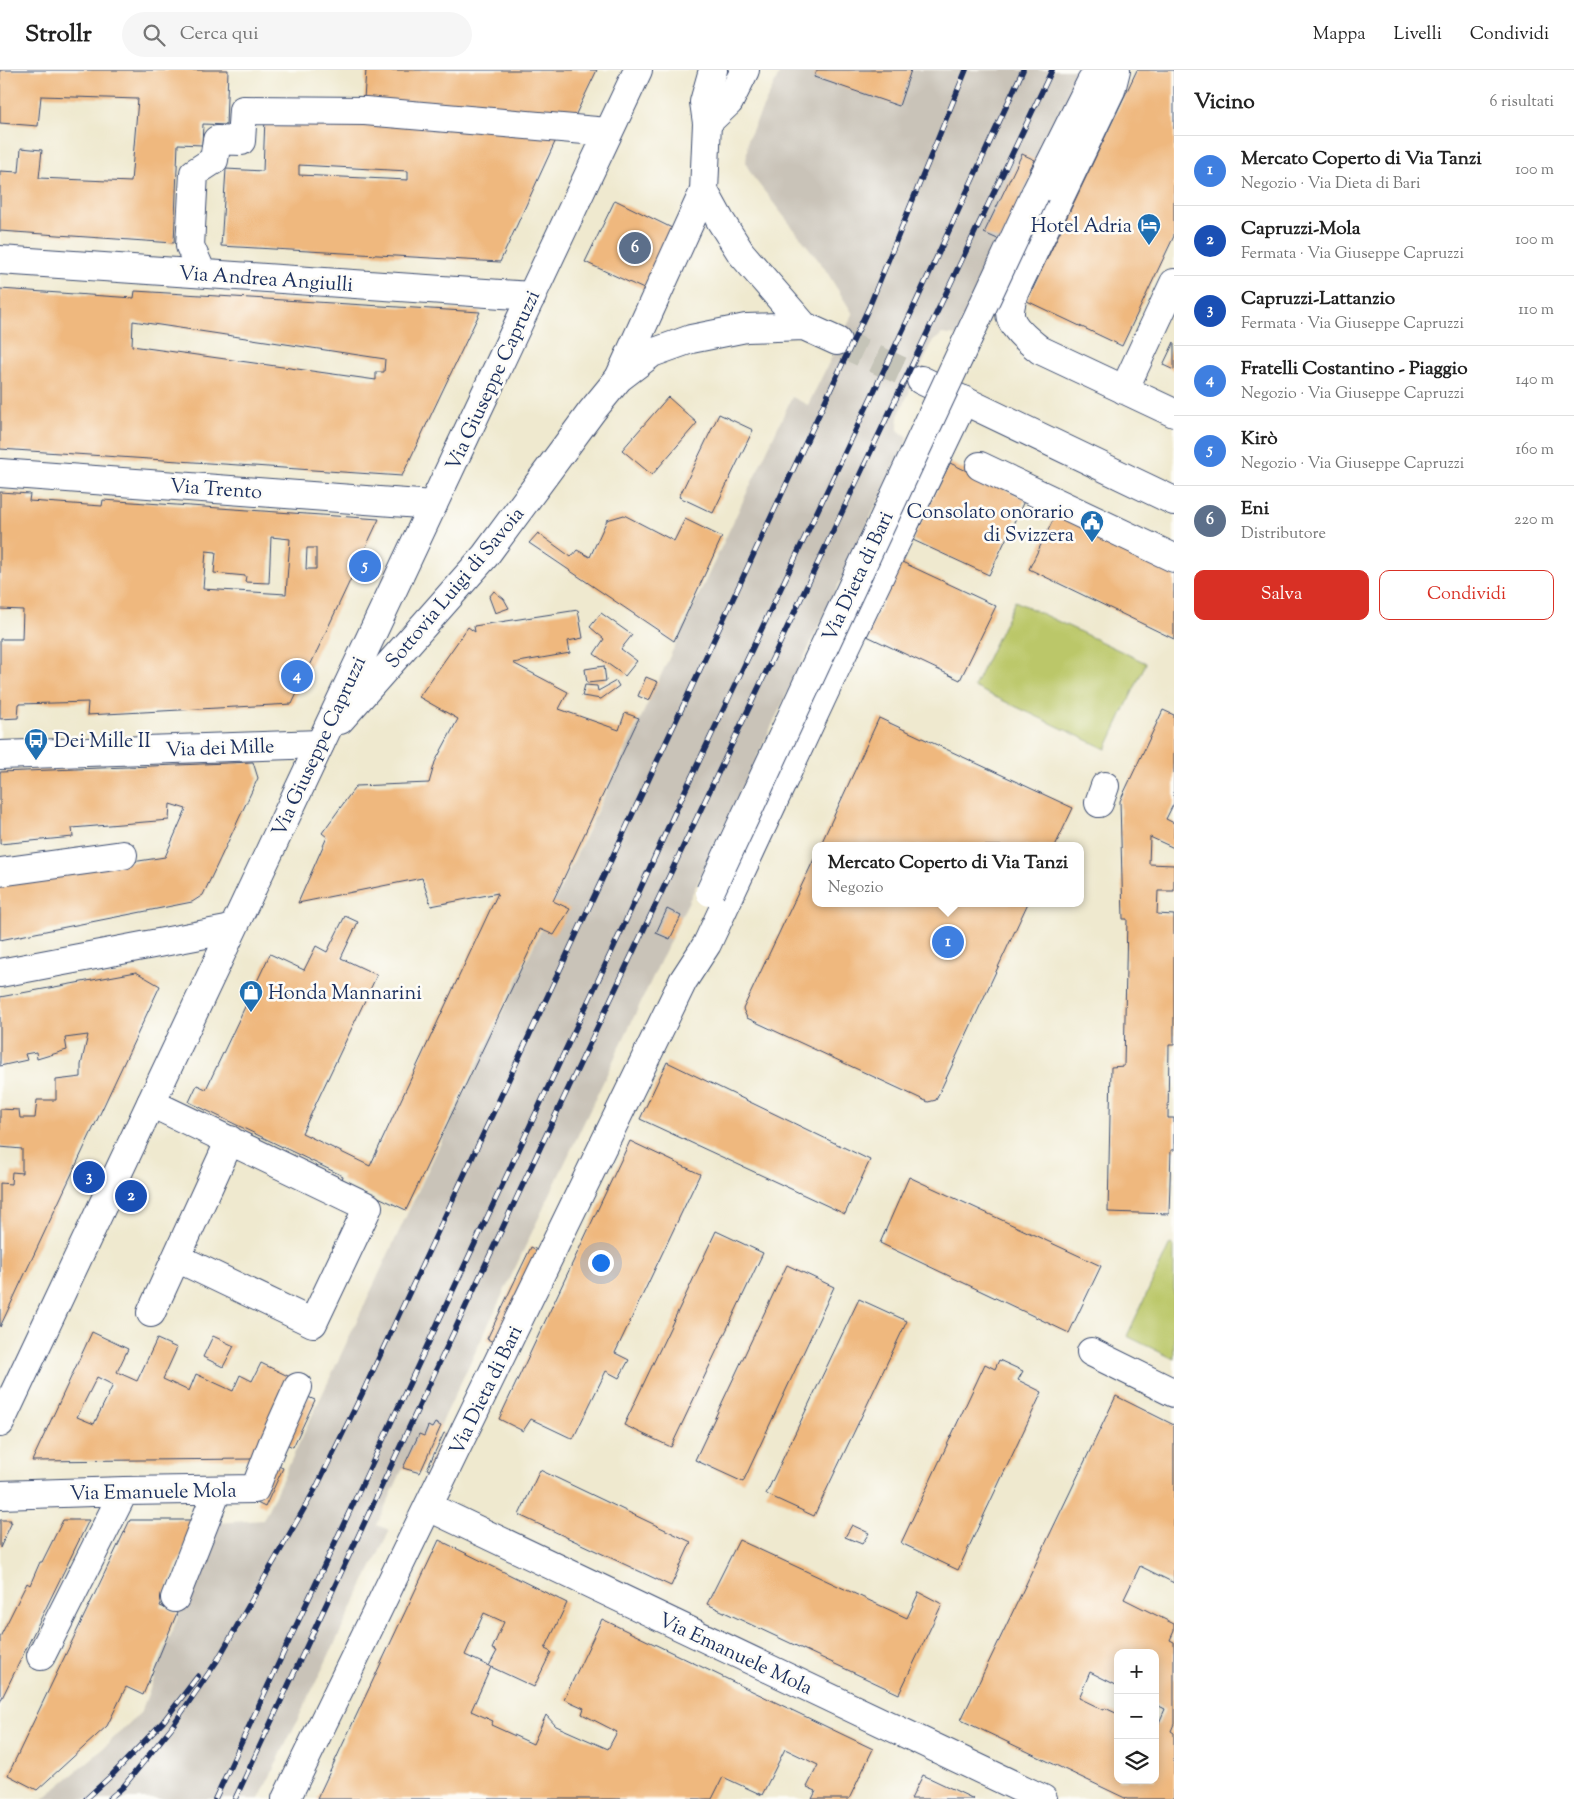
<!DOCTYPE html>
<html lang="it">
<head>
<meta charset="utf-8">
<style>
  body { margin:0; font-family:"Sorts Mill Goudy",serif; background:#f6f6f6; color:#222 }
  .controls { position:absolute; right:15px; bottom:15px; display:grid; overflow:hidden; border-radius:10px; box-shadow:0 2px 12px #0003 }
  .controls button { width:45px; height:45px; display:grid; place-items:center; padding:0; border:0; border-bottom:1px solid #e0e0e0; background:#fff; color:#222; font:25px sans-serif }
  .you { position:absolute; left:600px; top:1192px; width:18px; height:18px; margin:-12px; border:4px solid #fff; border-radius:50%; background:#1a73e8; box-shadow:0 0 0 8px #1a73e833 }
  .badge { display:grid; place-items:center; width:32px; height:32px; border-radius:50%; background:#d93025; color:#fff; font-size:16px; font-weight:700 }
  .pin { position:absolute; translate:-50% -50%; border:2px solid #fff; box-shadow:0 1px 5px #0006 }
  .popup { position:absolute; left:812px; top:772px; width:272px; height:65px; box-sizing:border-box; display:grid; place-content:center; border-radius:10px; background:#fff; filter:drop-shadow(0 1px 4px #0005); font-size:16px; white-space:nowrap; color:#767676 }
  .popup b { font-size:19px; color:#222 }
  .popup::after { content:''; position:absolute; left:50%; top:100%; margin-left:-10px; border:10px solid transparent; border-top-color:#fff }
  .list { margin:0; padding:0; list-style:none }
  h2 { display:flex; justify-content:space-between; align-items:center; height:65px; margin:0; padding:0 20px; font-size:21px }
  h2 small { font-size:16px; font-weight:400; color:#767676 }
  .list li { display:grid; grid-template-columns:32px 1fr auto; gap:15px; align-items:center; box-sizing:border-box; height:70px; padding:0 20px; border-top:1px solid #e0e0e0 }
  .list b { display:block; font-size:19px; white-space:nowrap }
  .list p { margin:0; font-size:16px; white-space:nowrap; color:#767676 }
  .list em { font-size:16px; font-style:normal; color:#767676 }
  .actions { display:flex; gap:10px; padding:15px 20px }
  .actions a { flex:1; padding:11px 0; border:1px solid #d93025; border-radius:10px; text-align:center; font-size:18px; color:#d93025 }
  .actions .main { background:#d93025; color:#fff }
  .icon { flex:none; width:28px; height:28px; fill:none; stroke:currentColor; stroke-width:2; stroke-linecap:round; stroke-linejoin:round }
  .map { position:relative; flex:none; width:1174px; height:1729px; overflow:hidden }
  header { display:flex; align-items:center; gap:30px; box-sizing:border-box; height:70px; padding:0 25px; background:#fff; border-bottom:1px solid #e0e0e0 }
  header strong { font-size:24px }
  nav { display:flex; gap:28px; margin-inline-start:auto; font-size:18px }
  .search { width:350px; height:45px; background:#f6f6f6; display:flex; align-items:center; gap:12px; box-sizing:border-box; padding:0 18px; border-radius:28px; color:#767676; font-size:19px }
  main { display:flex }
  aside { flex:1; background:#fff }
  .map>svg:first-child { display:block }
  .industrial { fill:#c9c3b8 }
  .green { fill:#bbc769; stroke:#6b7b64 }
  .building { fill:#efb87e; fill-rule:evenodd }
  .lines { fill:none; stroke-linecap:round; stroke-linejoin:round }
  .major-tunnel { stroke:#c5c4b8; stroke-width:28; stroke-dasharray:28 14; stroke-linecap:butt }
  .minor-casing { stroke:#3b4b6f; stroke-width:30 }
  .major-casing { stroke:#3b4b6f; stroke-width:30 }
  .minor { stroke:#fff; stroke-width:28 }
  .major { stroke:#fff; stroke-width:28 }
  .rail-casing { stroke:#1b2f5e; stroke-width:5.5 }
  .rail { stroke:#fdfcf7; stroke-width:4; stroke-dasharray:11; stroke-linecap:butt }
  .minor-bridge-casing { stroke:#3b4b6f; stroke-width:30; stroke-linecap:butt }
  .minor-bridge { stroke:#fff; stroke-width:28 }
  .labels { text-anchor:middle; stroke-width:5; stroke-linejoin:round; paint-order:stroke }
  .poi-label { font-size:20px; fill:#1b2f5e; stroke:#fdfcf7; text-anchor:end }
  .street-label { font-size:20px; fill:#1b2f5e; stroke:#fdfcf7 }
</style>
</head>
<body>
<header>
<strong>Strollr</strong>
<div class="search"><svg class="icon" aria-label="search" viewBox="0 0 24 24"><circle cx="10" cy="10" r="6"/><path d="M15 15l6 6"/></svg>Cerca qui</div>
<nav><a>Mappa</a><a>Livelli</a><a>Condividi</a></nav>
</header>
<main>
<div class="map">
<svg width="1174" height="1729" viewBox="0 0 1174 1729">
  <rect width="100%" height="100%" fill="#fdfcf7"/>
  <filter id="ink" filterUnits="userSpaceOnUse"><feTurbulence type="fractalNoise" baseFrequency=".02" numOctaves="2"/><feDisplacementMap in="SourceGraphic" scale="10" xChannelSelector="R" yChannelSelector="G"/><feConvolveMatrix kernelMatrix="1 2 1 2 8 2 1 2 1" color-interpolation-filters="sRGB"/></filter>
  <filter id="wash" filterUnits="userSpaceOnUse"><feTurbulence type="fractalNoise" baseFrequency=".0096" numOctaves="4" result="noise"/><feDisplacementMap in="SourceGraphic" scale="20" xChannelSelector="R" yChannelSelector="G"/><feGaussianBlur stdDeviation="1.12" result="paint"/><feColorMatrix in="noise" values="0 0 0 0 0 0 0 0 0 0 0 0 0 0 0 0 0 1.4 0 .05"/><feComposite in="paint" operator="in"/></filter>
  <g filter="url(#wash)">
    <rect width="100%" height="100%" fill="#efe9cf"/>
    <!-- industrial -->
    <path class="industrial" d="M781 0H1082L957 266 942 264 932 273 898 346V360L908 368 418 1403 403 1398 377 1455 390 1460 259 1729H43L96 1685 141 1642 214 1453 263 1450 792 327 808 335 853 244 823 196 753 107 746 94 748 69Z"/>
    <!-- green -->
    <path class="green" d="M1015 531 1146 593 1106 679 974 617Z
      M1170 1174 1174 1176V1289L1127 1266Z"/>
    <g id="blocks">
      <!-- building -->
      <path class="building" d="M0 0H228L226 55 203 54 202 75 178 74 174 173 0 161V101L19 102 21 78 42 80 39 108 131 112 138 29 41 26 38 56 0 53Z
        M366 0H597L575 46 364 29Z
        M817 0H911L899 36 814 7Z
        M1137 0H1174V166L1122 276 1027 231Z
        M265 47 561 59 500 192 221 176 226 99 263 101ZM299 95 408 101V110L299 105Z
        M1022 84 1035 90 1029 101 1032 103 1000 170 984 163Z
        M615 130 676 160 646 220 585 192Z
        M0 219 134 228 135 221 480 242 402 406 0 379ZM133 251 385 289 384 302H376V310L132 276Z
        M1174 272V300L1163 295Z
        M668 327 697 353 652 405 622 380Z
        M719 344 753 360 713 443 679 427Z
        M950 393 1025 429 989 505 913 470Z
        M0 422 30 424 29 431 102 436 103 430 379 449 292 634 87 645 88 632 19 634 18 648 0 649V569H22L23 540 0 539ZM271 467 290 469 286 524 203 519 206 481 216 482 214 503 246 506 245 512 269 513ZM307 478H316V499H306Z
        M1058 440 1174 496V569L1029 499Z
        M624 445 674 471 685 449 722 467 674 571 529 473 538 463 571 487 577 480 590 487 607 450Z
        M902 492 996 536 960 610 867 566Z
        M494 521 504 529 509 538 495 543 489 527Z
        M578 540 583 568 568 571 570 583 513 593 568 622 559 639 619 660 625 643 639 648 553 831 570 839 554 865 540 859 406 1140 342 1110 343 1106 189 1032 197 1015 206 1019 270 884 304 900 316 876 327 882 345 846 358 852 341 888 377 905 302 1063 370 1096 498 823 431 836 422 808 298 833 327 767 322 763 356 716 429 713 435 692 458 649 419 627 468 557 475 562 474 556Z
        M601 543 632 565 621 579 637 591 625 606 594 584 604 569 590 557Z
        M604 596 606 611 587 613 585 599Z
        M646 607 658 612 649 631 638 626Z
        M616 611 619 616 601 629 582 626 585 615 597 616 598 621Z
        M1163 640 1174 645V733L1166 749 1174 753V778L1150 767 1149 794 1174 795V821H1158L1157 844 1174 845V975H1169L1168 1048H1174V1080H1171L1169 1144 1108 1142 1111 997 1124 996 1127 849H1123L1120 731Z
        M879 648 1073 738 1055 776H820Z
        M253 692 258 708 203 825 192 832 0 870V812L165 787 186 739 170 734 169 750 72 758 73 767 0 774V702Z
        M816 785V833H1028L936 1030 928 1032 747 948 743 939Z
        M667 839 681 846 670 869 656 863Z
        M136 902 160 916 0 1257V1113L11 1114 12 1102 22 1103V1079L0 1077V1039L19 1040 20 1048H35L37 1030H56V1010L81 1007V995L88 965 65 968 67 980 37 989 36 982 25 984 27 990 0 996V927Z
        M667 992 870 1090 845 1144 640 1049Z
        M630 1071 700 1104 615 1283 629 1290 619 1308 606 1301 573 1369 531 1349 523 1361 499 1349Z
        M909 1107 1101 1196 1069 1263 880 1173Z
        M716 1161 763 1183 671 1377 624 1355Z
        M531 1177 543 1183 498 1274 487 1269Z
        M787 1195 834 1217 743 1412 695 1390Z
        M859 1229 907 1251 814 1446 766 1424Z
        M92 1262 128 1279 117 1302 137 1311 157 1269 177 1278 163 1309 189 1321 196 1304 233 1321 240 1305 252 1311 261 1293 290 1307 252 1389 32 1391ZM97 1307 113 1315 94 1354 77 1347Z
        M213 1266 234 1276 223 1297 203 1287Z
        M999 1290 1023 1301 1018 1310 1042 1322 958 1500 901 1473 985 1294 995 1299Z
        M1116 1326 1174 1355V1513L1140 1496 1124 1529 1174 1554V1561L1170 1570 1174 1572V1654L1171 1661 1174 1663V1729H1127L961 1650ZM1118 1583H1155V1634L1165 1639 1158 1655 1155 1654V1710H1118V1644L1105 1638 1104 1640 1079 1628 1090 1602 1118 1616Z
        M308 1327 315 1330 293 1377 286 1374Z
        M435 1353 441 1356 420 1403 403 1398 419 1364 424 1366 428 1356 432 1358Z
        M444 1363 455 1368 438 1404 427 1399Z
        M274 1394 283 1398 265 1437 257 1433Z
        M540 1400 691 1472 671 1516 519 1445Z
        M0 1450H11L10 1452H12L0 1478Z
        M63 1450H89L0 1632V1567L27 1513 30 1515 40 1492H42Z
        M130 1450H195L160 1536 177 1543 143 1625 126 1617 107 1656 37 1720 8 1705Z
        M852 1455 869 1463 862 1474 845 1467Z
        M439 1470 567 1533 545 1579 551 1582 534 1617 489 1596 497 1581 492 1579 504 1552 484 1543 465 1585 491 1597 471 1641 493 1651 491 1655 533 1674 546 1645 556 1656 608 1679 617 1662 582 1644 584 1638 564 1629 602 1549 873 1679 849 1729H812L816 1721 807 1717 818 1695 785 1679 762 1725 723 1707 712 1729H317Z
        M739 1470 907 1548 919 1522 942 1534 899 1624 707 1534Z
        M923 1705 974 1729H911Z"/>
    </g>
  </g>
  <g filter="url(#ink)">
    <use href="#blocks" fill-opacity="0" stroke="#3b4b6f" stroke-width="1"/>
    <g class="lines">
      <!-- major-tunnel -->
      <path class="major-tunnel" d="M837 271 921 310"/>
      <!-- minor casing -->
      <g class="minor-casing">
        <path id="minor" d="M1116 0 1111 20 1013 225C1012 231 1010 236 1010 242 1009 256 1030 272 1040 280L1174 343
          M707 53 729 32 745 0
          M1035 124 1091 12 1099 0
          M0 190 532 226
          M202 203 190 176 194 103 214 90 217 70 241 71 243 40 365 41 608 62
          M619 308 704 121
          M1124 320 1174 213
          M980 396 1174 488
          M0 403 433 435
          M0 685 320 674
          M1099 733 1105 716
          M0 802 123 785
          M151 1033 368 1137 313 1253 177 1188
          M151 1243 230 1070
          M1091 1282 1174 1323
          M0 1425 124 1421 255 1419 272 1375 298 1317
          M429 1437 1043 1729
          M175 1528 217 1421
          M41 1586 124 1421
          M286 1729 683 911 707 874 832 606 964 330"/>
      </g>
      <!-- major casing -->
      <g class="major-casing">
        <path id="major" d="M713 0 704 32 707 53 704 121 720 150 741 183 804 256 837 271
          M921 310 1174 431
          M340 650 485 486 592 341 619 308 652 283 691 269 746 258 804 256
          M0 903 232 859
          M0 1353 638 0"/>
      </g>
      <!-- minor -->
      <use href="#minor" class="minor"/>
      <!-- major -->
      <use href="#major" class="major"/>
      <!-- rail casing -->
      <g class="rail-casing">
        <path id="rail" d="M86 1729 112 1705 163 1652 198 1606
          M109 1729 123 1717 171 1658 217 1591 317 1416 362 1324 869 237 966 0
          M215 1729 623 857 675 742 911 243 1023 0
          M235 1729 540 1078 1052 0"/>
      </g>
      <!-- rail -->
      <use href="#rail" class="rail"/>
      <!-- minor-bridge casing -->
      <g class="minor-bridge-casing">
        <path id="minor-bridge" d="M710 822 1035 124"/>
      </g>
      <!-- minor-bridge -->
      <use href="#minor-bridge" class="minor-bridge"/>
    </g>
  </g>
  <!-- icons -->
  <defs>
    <g id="hotel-pin" transform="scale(1.25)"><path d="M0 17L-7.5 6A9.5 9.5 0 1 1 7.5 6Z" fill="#1f6fb2" stroke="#fdfcf7"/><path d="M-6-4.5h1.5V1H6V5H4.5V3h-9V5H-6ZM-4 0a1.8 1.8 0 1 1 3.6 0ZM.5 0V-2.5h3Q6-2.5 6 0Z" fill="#fff"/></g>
    <g id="civic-pin" transform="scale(1.25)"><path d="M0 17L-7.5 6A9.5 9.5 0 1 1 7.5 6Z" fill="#1f6fb2" stroke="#fdfcf7"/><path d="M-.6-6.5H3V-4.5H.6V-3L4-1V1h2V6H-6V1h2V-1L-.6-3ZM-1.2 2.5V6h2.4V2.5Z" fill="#fff"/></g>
    <g id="bus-pin" transform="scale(1.25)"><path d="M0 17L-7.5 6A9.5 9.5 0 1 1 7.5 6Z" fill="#1f6fb2" stroke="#fdfcf7"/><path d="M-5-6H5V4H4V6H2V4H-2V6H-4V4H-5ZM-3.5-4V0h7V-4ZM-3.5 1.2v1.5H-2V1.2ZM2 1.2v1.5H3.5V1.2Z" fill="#fff"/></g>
    <g id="shop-pin" transform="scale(1.25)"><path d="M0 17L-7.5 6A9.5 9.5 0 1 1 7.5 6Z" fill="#1f6fb2" stroke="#fdfcf7"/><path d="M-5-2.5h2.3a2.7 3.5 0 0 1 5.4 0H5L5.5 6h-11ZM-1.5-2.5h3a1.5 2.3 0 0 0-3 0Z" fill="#fff"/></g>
  </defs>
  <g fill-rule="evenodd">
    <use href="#hotel-pin" x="1149" y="155"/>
    <use href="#civic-pin" x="1092" y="452"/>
    <use href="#bus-pin" x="36" y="670"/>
    <use href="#shop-pin" x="251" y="922"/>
  </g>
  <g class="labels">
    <!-- poi labels -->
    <g class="poi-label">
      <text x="1132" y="162">Hotel Adria</text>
      <text x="1074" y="448">Consolato onorario<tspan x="1074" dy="23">di Svizzera</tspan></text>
      <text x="54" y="677" text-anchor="start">Dei Mille II</text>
      <text x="268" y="929" text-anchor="start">Honda Mannarini</text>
    </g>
    <!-- street labels -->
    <g class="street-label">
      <text transform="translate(266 208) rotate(4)" y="7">Via Andrea Angiulli</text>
      <text transform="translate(492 310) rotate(-65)" y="7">Via Giuseppe Capruzzi</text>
      <text transform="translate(216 418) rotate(4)" y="7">Via Trento</text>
      <text transform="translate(857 506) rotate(-65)" y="7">Via Dieta di Bari</text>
      <text transform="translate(454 517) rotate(-50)" y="7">Sottovia Luigi di Savoia</text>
      <text transform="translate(318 676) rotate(-65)" y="7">Via Giuseppe Capruzzi</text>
      <text transform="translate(220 677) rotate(-2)" y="7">Via dei Mille</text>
      <text transform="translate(485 1320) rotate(-64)" y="7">Via Dieta di Bari</text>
      <text transform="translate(153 1421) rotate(-1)" y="7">Via Emanuele Mola</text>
      <text transform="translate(736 1583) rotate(25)" y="7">Via Emanuele Mola</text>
    </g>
  </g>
</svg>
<div class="controls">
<button>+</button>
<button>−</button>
<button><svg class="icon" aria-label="layers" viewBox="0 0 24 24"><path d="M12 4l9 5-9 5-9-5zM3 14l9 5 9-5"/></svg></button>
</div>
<div class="you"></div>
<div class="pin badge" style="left:948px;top:872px;background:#3f7fe0">1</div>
<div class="popup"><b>Mercato Coperto di Via Tanzi</b>Negozio</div>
<div class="pin badge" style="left:131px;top:1126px;background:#1a4fb4">2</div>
<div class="pin badge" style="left:89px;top:1107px;background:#1a4fb4">3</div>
<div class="pin badge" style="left:297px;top:606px;background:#3f7fe0">4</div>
<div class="pin badge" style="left:365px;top:496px;background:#3f7fe0">5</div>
<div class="pin badge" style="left:635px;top:178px;background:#5c6f8a">6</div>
</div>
<aside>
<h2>Vicino<small>6 risultati</small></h2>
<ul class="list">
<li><span class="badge" style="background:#3f7fe0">1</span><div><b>Mercato Coperto di Via Tanzi</b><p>Negozio · Via Dieta di Bari</p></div><em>100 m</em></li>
<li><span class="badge" style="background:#1a4fb4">2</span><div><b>Capruzzi-Mola</b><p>Fermata · Via Giuseppe Capruzzi</p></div><em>100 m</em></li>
<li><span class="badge" style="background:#1a4fb4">3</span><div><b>Capruzzi-Lattanzio</b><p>Fermata · Via Giuseppe Capruzzi</p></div><em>110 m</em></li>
<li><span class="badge" style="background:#3f7fe0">4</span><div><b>Fratelli Costantino - Piaggio</b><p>Negozio · Via Giuseppe Capruzzi</p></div><em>140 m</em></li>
<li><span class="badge" style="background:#3f7fe0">5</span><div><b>Kirò</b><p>Negozio · Via Giuseppe Capruzzi</p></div><em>160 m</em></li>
<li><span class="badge" style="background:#5c6f8a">6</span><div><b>Eni</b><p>Distributore</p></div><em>220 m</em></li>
</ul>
<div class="actions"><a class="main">Salva</a><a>Condividi</a></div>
</aside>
</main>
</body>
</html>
